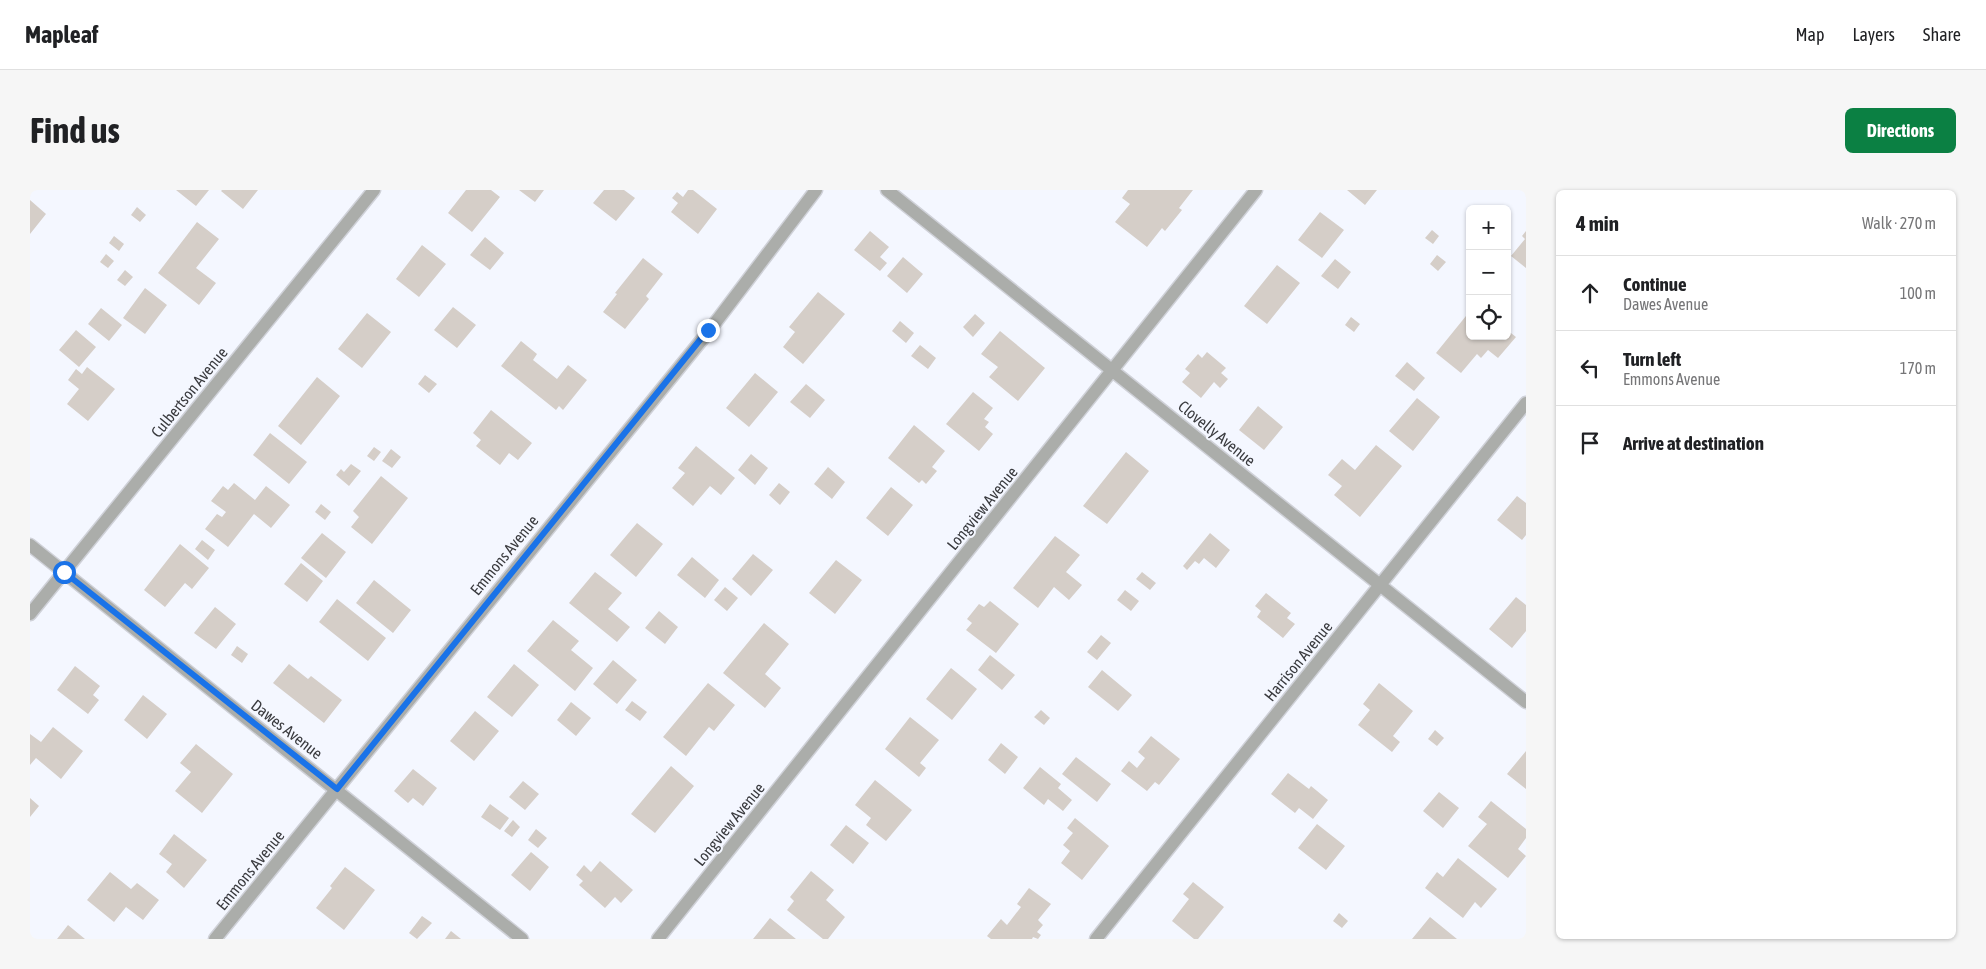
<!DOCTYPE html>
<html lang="en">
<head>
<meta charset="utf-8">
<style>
  body { margin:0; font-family:"Asap Condensed",sans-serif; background:#f6f6f6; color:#202124 }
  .controls { position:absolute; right:15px; top:15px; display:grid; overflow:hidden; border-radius:8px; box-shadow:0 1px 4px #0004 }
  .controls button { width:45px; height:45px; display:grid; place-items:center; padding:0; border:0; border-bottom:1px solid #e0e0e0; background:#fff; color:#202124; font:25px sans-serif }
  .stop { position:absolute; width:15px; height:15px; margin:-11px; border:4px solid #1a73e8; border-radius:50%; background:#fff }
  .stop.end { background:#1a73e8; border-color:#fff; box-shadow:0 1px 5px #0008 }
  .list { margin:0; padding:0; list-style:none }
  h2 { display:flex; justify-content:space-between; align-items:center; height:65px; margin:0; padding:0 20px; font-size:21px }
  h2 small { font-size:16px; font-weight:400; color:#757577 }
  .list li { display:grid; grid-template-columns:32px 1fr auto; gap:15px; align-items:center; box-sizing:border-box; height:75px; padding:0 20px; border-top:1px solid #e0e0e0 }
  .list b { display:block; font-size:19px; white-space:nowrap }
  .list p { margin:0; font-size:16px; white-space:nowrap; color:#757577 }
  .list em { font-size:16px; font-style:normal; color:#757577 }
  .icon { flex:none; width:28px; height:28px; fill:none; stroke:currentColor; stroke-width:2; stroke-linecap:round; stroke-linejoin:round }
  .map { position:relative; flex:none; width:1496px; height:749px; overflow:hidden; border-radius:8px }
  header { display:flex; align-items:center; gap:30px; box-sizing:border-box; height:70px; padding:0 25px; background:#fff; border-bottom:1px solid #e0e0e0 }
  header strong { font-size:24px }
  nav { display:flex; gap:28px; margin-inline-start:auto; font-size:18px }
  .intro { display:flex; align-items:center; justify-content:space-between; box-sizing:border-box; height:120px; padding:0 30px }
  h1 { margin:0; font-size:35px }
  .button { padding:12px 22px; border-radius:8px; background:#0b8043; color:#fff; font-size:18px; font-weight:700 }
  main { display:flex; gap:30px; padding:0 30px }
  aside { flex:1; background:#fff; border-radius:8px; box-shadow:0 1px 4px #0004 }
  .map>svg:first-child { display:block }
  .building { fill:#d5cec8 }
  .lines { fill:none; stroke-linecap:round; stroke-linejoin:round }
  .minor-casing { stroke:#cfd1d8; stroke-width:15 }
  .minor { stroke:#abadaa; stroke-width:12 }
  .route { stroke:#1a73e8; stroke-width:6 }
  .labels { text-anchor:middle; stroke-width:4; stroke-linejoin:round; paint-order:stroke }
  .street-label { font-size:16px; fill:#393a3e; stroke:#f4f7ff }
</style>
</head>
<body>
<header>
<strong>Mapleaf</strong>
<nav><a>Map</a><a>Layers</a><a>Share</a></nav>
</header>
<div class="intro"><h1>Find us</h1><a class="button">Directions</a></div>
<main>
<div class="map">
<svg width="1496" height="749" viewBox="0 0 1496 749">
  <rect width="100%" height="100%" fill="#f4f7ff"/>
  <!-- building -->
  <path class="building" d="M146 0H179L166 16Z
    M192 0H228L213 19 191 1Z
    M436 0H461L470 7 442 42 418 23Z
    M489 0H514L505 12Z
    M574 0H594L605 8 586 31 563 13Z
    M658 0H663L687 19 668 44 641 22 648 13 642 8 647 2 653 7Z
    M1098 0H1163L1149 18 1152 20 1135 41 1132 38 1117 57 1085 32 1100 14 1092 8Z
    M1317 0H1347L1335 15Z
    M0 10 16 24 0 44Z
    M107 17 116 25 110 32 101 25Z
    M1290 22 1314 40 1292 68 1268 50Z
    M167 32 189 49 166 78 186 93 169 115 128 83Z
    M1402 40 1409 46 1403 54 1395 48Z
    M840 41 859 57 850 67 857 73 850 81 824 60Z
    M1496 41V78L1481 66 1495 49 1492 46Z
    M84 46 94 54 89 61 79 53Z
    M455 47 474 63 460 80 440 65Z
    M392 55 416 74 389 107 366 89Z
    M76 64 84 71 78 78 70 72Z
    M1407 65 1416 72 1408 81 1400 74Z
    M873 67 893 84 877 103 857 86Z
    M613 68 633 84 616 106 619 109 595 139 573 122 587 104 585 103Z
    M1305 69 1321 82 1308 99 1291 86Z
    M1247 75 1270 93 1237 134 1214 116Z
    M95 80 103 87 95 96 87 90Z
    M115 98 137 115 115 144 93 128Z
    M788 102 815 124 773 174 753 157 765 142 759 137Z
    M423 117 446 135 427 158 404 140Z
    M71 118 92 135 79 151 58 134Z
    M1440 121V146H1477V140L1486 147 1468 168 1458 160 1451 168 1447 164 1431 183 1406 163Z
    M337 123 361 142 332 178 308 159Z
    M945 124 955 133 943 147 933 137Z
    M1321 127 1330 134 1324 142 1315 135Z
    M870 131 884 143 876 153 862 141Z
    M46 140 66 157 49 177 29 160Z
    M970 141 1015 178 988 211 959 187 968 177 951 164Z
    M491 151 507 164 503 170 527 189 538 175 557 190 533 220 529 216 526 220 471 176Z
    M890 155 906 168 898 179 881 166Z
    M1177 162 1196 178 1191 183 1198 189 1190 198 1184 192 1171 208 1152 192 1160 183 1155 179 1168 164 1172 168Z
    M1377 172 1395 188 1384 201 1365 186Z
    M57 177 85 199 58 231 37 214 49 199 38 190 46 179 52 184Z
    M725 183 748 202 719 237 696 218Z
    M395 185 407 194 399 203 388 194Z
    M287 187 310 206 271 255 248 236Z
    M776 194 795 210 780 228 760 212Z
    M943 202 963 218 954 229 959 232 955 237 963 244 949 261 916 234Z
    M1387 208 1410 227 1383 261 1359 241Z
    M1228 216 1253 237 1234 260 1209 240Z
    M461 220 502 253 488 270 479 263 470 275 446 256 451 250 443 243Z
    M884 235 915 261 902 277 907 281 896 294 892 290 889 293 858 268Z
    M240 243 277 272 259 294 223 265Z
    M1346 255 1372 276 1330 327 1304 305 1312 296 1298 285 1312 269 1325 280Z
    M666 256 705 288 691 305 680 296 663 316 642 298 655 283 648 278Z
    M344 257 351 262 344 271 337 266Z
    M361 259 371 267 362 278 352 271Z
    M1096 262 1119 281 1077 334 1053 316Z
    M721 264 738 278 725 295 708 280Z
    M321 274 331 281 319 296 306 285 311 279 314 282Z
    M798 277 815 292 802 309 784 294Z
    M351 286 378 308 342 354 321 337 329 327 323 321Z
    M204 293 225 310 236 296 260 315 241 338 224 324 198 357 175 339 187 324 192 327 196 322 181 311 193 296 198 300Z
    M749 293 760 302 750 315 739 305Z
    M861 297 883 315 858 346 836 328Z
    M1487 306 1496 313V345L1492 350 1467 330Z
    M291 314 301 322 295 330 285 322Z
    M607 333 633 354 606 387 580 365Z
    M292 343 316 362 296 388 271 368Z
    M1180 343 1200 360 1186 378 1174 368 1169 374 1165 371 1157 380 1153 376Z
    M1025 346 1050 365 1036 382 1052 395 1039 410 1024 397 1008 418 983 398Z
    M172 350 185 360 178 370 165 359Z
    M150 354 179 378 162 399 155 393 135 417 114 400Z
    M723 364 743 380 721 406 702 389Z
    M662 367 689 390 675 408 647 385Z
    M806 370 832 390 805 424 779 403Z
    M271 373 293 391 277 412 254 394Z
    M565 382 592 403 578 419 600 437 587 452 539 413Z
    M1112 382 1126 393 1120 400 1106 389Z
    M344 390 381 420 363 443 326 413Z
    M695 397 708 408 697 421 684 410Z
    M1095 400 1109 411 1101 421 1087 410Z
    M1236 403 1261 423 1257 428 1265 434 1253 448 1227 427 1231 421 1225 416Z
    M1486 407 1496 415V441L1482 458 1459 439Z
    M307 409 356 448 338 471 289 432Z
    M960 411 989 434 966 463 936 440 942 433 937 429 949 414 954 417Z
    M185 417 206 434 186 459 164 443Z
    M629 421 648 437 635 454 615 438Z
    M523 430 549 451 541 460 563 478 545 501 497 461Z
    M734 433 759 454 735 484 751 498 735 518 693 483Z
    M1071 445 1081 453 1067 470 1057 462Z
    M207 456 218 464 212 473 201 465Z
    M960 465 985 485 972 500 948 480Z
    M583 470 607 490 587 514 563 494Z
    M259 474 278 489 281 486 312 510 294 533 243 493Z
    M484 474 509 495 482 527 457 507Z
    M45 476 70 496 63 505 69 510 58 524 27 500Z
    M921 478 947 499 922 530 896 509Z
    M1072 480 1102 505 1088 521 1058 497Z
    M678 493 705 515 684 541 679 537 656 566 633 547Z
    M1349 493 1383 521 1363 546 1370 552 1362 562 1328 535 1340 520 1333 514Z
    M113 505 137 524 117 549 94 530Z
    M602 511 617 522 610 531 595 520Z
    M541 512 561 528 546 546 527 530Z
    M1011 520 1020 528 1014 535 1004 527Z
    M445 521 469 541 444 571 420 551Z
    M880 527 909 550 890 573 896 578 889 587 855 559Z
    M23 537 53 561 31 589 6 568 0 575V544L11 552Z
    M1405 540 1414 548 1407 556 1398 549Z
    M1121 546 1150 569 1129 595 1125 592 1117 601 1091 581 1099 571 1107 578 1115 568 1108 562Z
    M971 553 988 567 975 584 958 570Z
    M166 554 203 584 172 623 145 601 161 582 150 573Z
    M1496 561V599L1477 584Z
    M1046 567 1081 594 1067 612 1032 584Z
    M641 576 664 596 625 643 601 624Z
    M1010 577 1031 594 1028 598 1042 610 1033 621 1018 609 1014 615 993 598Z
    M383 579 407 598 393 616 383 608 378 613 364 601Z
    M1258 583 1279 599 1281 596 1298 610 1283 629 1269 618 1265 623 1241 604Z
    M845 590 882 620 856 651 836 635 841 628 825 615Z
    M493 591 509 604 495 620 479 607Z
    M1409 602 1429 618 1413 638 1393 621Z
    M0 608 9 616 0 627Z
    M1461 611 1496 639V648L1488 659 1496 666 1478 688 1438 656 1457 634 1448 627Z
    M460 614 479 628 470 640 451 627Z
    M1045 628 1079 656 1052 690 1031 673 1040 661 1033 655 1043 643 1037 638Z
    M483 630 490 637 482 647 474 641Z
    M1287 634 1315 656 1296 680 1268 658Z
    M816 635 839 653 823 674 800 655Z
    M506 639 517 648 508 658 498 650Z
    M144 644 177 670 154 698 136 682 142 674 129 664Z
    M501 662 519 677 500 701 481 685Z
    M1428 668 1467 699 1451 718 1445 712 1433 728 1395 698 1407 682 1413 687Z
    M570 671 603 700 591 713 585 707 575 718 549 695 553 691 546 685 554 675 561 682Z
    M315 677 345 700 314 740 286 718 302 698 300 696Z
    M781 681 804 700 796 710 815 727 798 749H793L757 720 764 711 760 707Z
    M80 682 101 699 107 693 129 710 113 730 96 717 84 732 57 710Z
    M1163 692 1194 717 1168 749H1164L1142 731 1159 709 1153 704Z
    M999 698 1021 714 1008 730 1013 735 1007 742 1011 745 1008 749 1003 747 1002 749H961L957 746 971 729 977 735 991 717 987 714Z
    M1309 723 1318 731 1312 738 1303 731Z
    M392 726 402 733 387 749 379 743Z
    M1400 727 1427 749H1382Z
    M740 728 766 749H723Z
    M38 735 55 749H27Z
    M421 741 431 749H415Z"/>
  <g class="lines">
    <!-- minor casing -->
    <g class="minor-casing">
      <path id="minor" d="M857 0 1496 512
        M0 355 492 749
        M0 424 344 0
        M185 749 679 141 786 0
        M628 749 1226 0
        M1066 749 1496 213"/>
    </g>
    <!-- minor -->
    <use href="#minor" class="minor"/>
  </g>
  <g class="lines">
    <!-- route -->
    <path class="route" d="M34 382 307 599 678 140"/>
  </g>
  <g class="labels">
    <!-- street labels -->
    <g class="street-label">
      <text transform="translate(159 202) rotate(-51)" y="6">Culbertson Avenue</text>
      <text transform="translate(1187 243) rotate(39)" y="6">Clovelly Avenue</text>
      <text transform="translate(952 318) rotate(-51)" y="6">Longview Avenue</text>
      <text transform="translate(474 365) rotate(-51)" y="6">Emmons Avenue</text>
      <text transform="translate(1268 471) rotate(-51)" y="6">Harrison Avenue</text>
      <text transform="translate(257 539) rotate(38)" y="6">Dawes Avenue</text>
      <text transform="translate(699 634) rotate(-51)" y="6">Longview Avenue</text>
      <text transform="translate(220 680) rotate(-51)" y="6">Emmons Avenue</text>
    </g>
  </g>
</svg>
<div class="controls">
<button>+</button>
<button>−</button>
<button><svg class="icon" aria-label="locate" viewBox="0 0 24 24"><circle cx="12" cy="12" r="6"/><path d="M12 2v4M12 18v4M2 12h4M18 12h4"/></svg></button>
</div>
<div class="stop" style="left:34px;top:382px"></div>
<div class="stop end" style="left:678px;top:140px"></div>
</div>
<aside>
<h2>4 min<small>Walk · 270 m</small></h2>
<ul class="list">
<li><svg class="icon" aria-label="ahead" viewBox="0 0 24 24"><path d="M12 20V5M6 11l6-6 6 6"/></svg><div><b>Continue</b><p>Dawes Avenue</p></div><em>100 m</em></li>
<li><svg class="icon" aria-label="left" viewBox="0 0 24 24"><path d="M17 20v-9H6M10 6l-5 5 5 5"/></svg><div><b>Turn left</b><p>Emmons Avenue</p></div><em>170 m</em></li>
<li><svg class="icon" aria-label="arrive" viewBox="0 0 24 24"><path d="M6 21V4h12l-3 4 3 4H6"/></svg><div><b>Arrive at destination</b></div></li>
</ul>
</aside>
</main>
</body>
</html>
